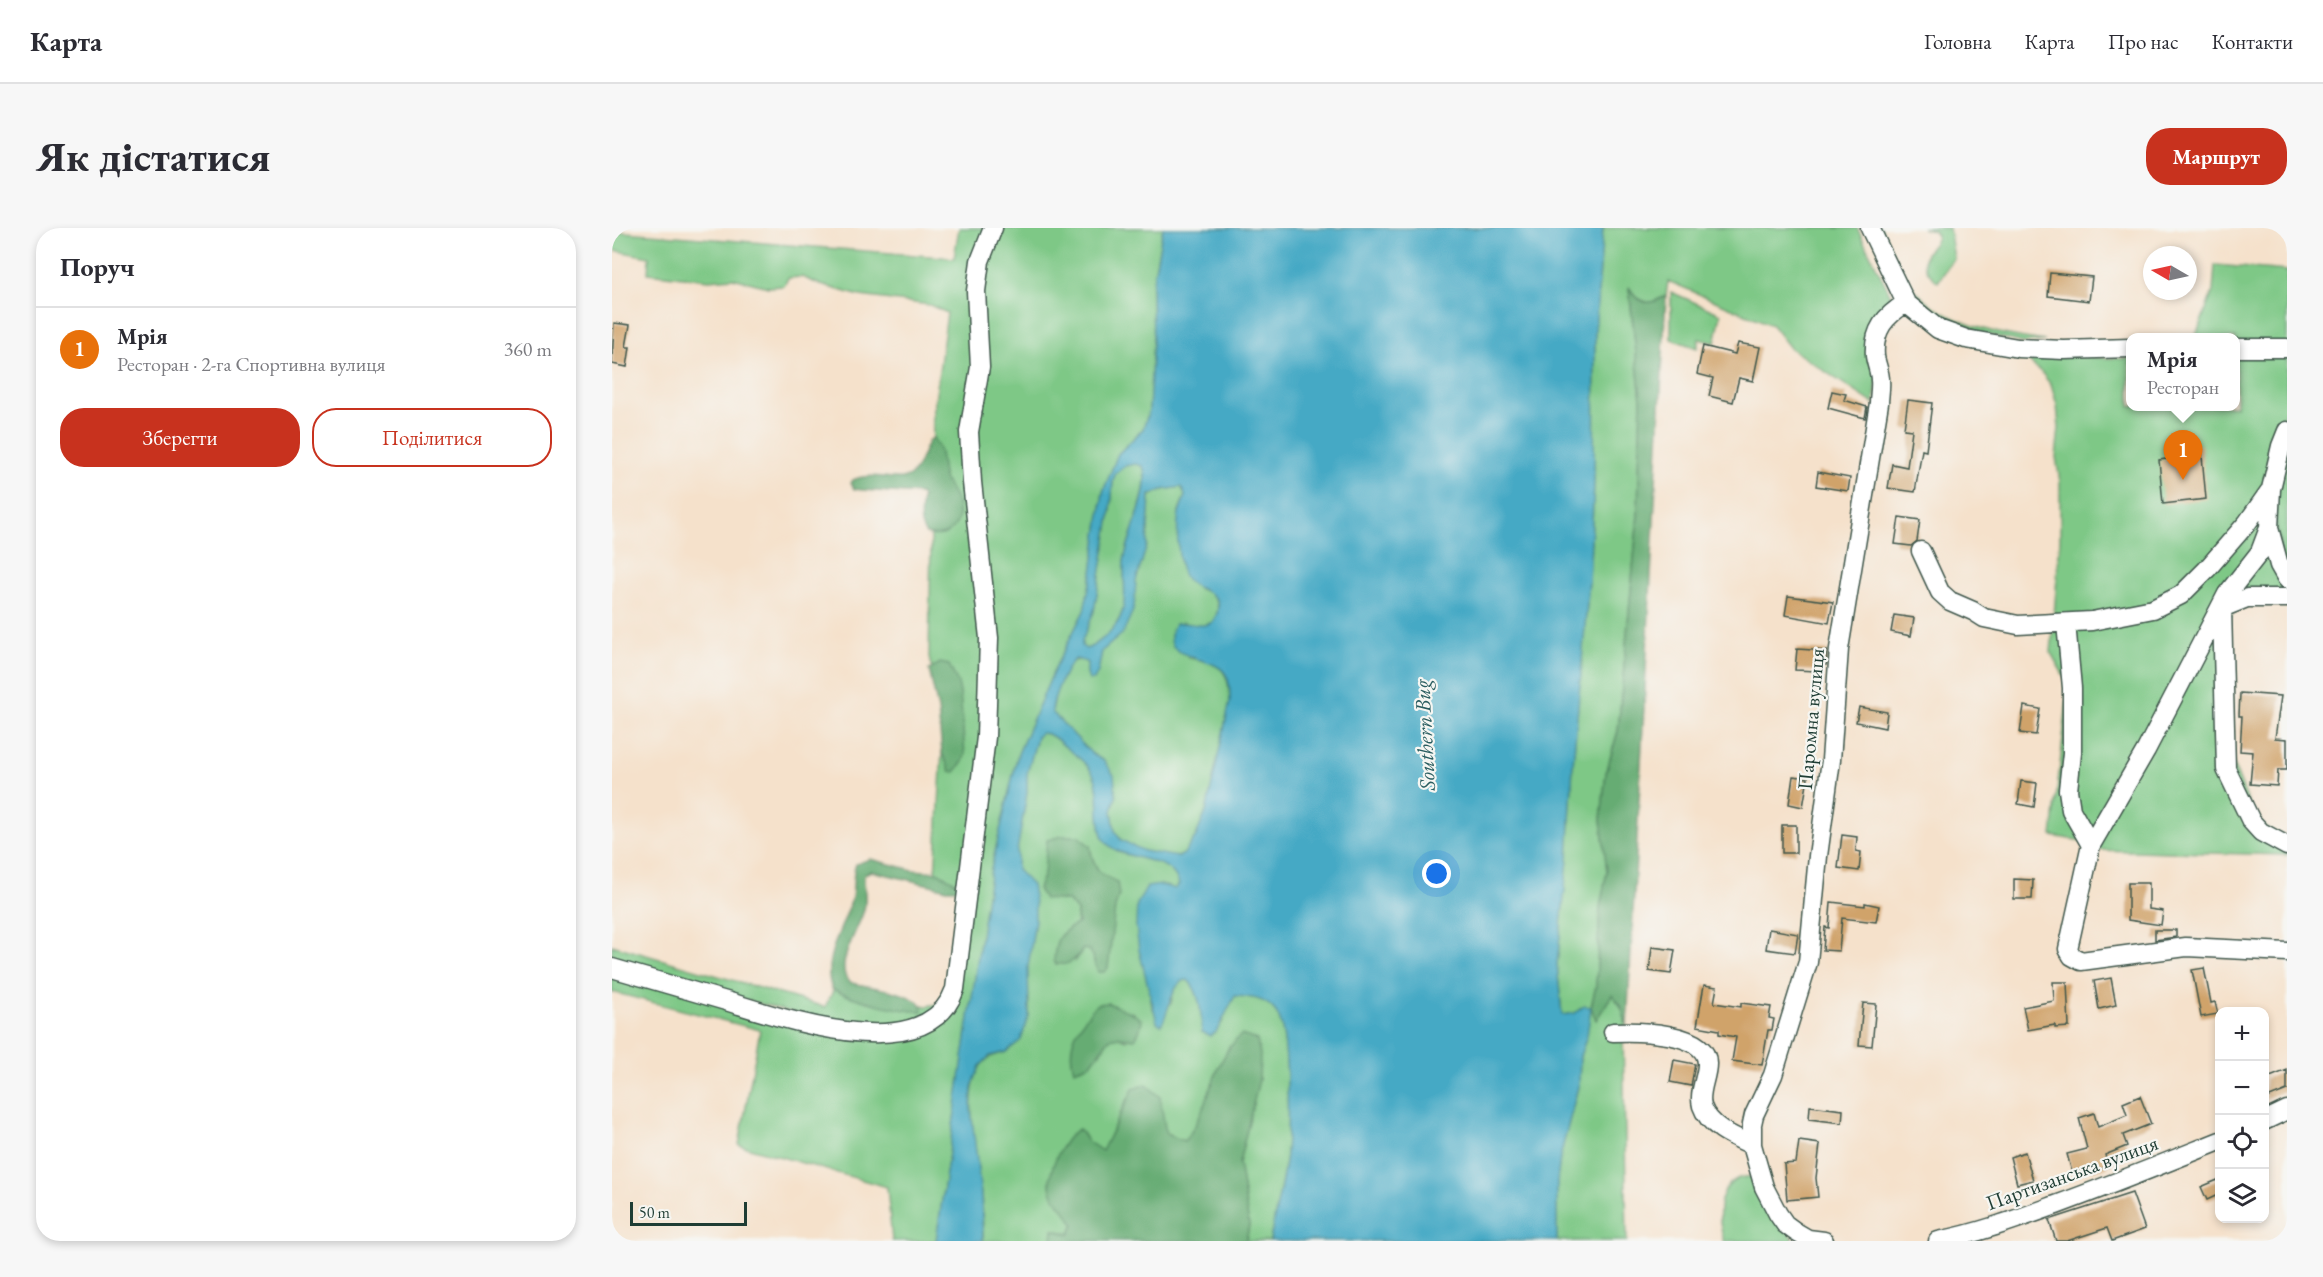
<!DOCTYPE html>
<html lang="uk">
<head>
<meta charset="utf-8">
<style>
  body { margin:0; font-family:"EB Garamond",serif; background:#f7f7f7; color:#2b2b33 }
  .controls { position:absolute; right:18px; bottom:18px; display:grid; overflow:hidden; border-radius:12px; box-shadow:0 3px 9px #0003 }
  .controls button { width:54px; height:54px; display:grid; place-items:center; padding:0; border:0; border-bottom:2px solid #e1e1e2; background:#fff; color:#2b2b33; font:30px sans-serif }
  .compass { position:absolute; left:1531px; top:18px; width:54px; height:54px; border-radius:50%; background:#fff; box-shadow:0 3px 9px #0003; rotate:279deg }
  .scale { position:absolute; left:18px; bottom:15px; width:117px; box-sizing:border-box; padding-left:6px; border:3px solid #1f3d34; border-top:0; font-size:16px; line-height:21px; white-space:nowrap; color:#1f3d34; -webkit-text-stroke:4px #f6f6f2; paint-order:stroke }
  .you { position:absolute; left:825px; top:646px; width:21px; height:21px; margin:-15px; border:4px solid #fff; border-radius:50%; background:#1a73e8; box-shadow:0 0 0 9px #1a73e833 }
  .badge { display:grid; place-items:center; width:39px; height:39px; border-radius:50%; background:#c8321e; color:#fff; font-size:20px; font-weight:700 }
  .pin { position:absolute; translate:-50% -50px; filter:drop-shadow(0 2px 3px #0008) }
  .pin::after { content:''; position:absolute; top:32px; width:21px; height:18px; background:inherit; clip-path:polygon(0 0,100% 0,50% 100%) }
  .popup { position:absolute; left:1514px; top:105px; width:114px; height:78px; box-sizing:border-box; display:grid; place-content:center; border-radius:12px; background:#fff; filter:drop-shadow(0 2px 4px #0005); font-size:20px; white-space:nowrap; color:#7c7c81 }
  .popup b { font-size:22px; color:#2b2b33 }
  .popup::after { content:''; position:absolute; left:50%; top:100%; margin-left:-12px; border:12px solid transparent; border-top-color:#fff }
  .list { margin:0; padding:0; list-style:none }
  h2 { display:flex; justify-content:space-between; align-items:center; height:78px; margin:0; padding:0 24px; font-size:26px }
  h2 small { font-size:20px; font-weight:400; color:#7c7c81 }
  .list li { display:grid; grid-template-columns:39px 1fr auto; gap:18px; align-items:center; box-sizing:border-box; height:84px; padding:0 24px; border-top:2px solid #e1e1e2 }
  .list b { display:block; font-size:22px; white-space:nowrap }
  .list p { margin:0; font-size:20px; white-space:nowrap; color:#7c7c81 }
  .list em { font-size:20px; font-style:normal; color:#7c7c81 }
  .actions { display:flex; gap:12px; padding:18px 24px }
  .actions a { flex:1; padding:14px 0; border:2px solid #c8321e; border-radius:24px; text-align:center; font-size:21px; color:#c8321e }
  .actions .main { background:#c8321e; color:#fff }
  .icon { flex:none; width:33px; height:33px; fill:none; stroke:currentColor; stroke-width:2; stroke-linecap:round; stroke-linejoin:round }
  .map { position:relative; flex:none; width:1675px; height:1013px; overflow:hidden; border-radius:24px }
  header { display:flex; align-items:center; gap:36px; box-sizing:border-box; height:84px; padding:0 30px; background:#fff; border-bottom:2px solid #e1e1e2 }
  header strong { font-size:28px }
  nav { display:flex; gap:33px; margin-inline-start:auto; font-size:21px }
  .intro { display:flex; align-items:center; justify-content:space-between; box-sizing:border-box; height:144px; padding:0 36px }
  h1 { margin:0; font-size:42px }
  .button { padding:15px 27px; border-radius:24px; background:#c8321e; color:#fff; font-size:21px; font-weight:700 }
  main { display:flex; gap:36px; padding:0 36px }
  aside { flex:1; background:#fff; border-radius:24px; box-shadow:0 3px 9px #0003 }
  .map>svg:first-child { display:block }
  .green { fill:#7ec886; stroke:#4e825d; stroke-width:1.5; fill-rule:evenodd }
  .forest { fill:#66ac73; stroke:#427454; stroke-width:1.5 }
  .water { fill:#45a9c5; stroke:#32737c; stroke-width:1.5; fill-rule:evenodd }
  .building { fill:#d0a36a }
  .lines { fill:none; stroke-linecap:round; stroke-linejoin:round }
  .minor-casing { stroke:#3f564b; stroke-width:21 }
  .minor { stroke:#fff; stroke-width:18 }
  .labels { text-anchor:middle; stroke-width:4.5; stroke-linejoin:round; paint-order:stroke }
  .street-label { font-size:21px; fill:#1f3d34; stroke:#f6f6f2 }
  .water-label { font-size:22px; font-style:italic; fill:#2a5d60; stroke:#f6f6f2 }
</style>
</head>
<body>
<header>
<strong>Карта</strong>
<nav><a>Головна</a><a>Карта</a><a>Про нас</a><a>Контакти</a></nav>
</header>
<div class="intro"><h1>Як дістатися</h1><a class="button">Маршрут</a></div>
<main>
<aside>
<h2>Поруч<small></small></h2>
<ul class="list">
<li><span class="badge" style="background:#e8710a">1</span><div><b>Мрія</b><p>Ресторан · 2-га Спортивна вулиця</p></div><em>360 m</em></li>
</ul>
<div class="actions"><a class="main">Зберегти</a><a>Поділитися</a></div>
</aside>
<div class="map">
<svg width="1675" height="1013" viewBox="0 0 1675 1013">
  <rect width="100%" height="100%" fill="#f6f6f2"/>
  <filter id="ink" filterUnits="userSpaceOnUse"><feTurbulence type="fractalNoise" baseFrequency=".0167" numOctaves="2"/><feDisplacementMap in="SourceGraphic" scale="12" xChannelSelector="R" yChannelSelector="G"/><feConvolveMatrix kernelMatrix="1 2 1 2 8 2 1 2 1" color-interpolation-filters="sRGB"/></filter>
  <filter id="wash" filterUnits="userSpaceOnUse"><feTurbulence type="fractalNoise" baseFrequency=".008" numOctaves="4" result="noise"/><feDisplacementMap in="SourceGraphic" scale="24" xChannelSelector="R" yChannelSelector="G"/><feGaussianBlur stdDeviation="1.35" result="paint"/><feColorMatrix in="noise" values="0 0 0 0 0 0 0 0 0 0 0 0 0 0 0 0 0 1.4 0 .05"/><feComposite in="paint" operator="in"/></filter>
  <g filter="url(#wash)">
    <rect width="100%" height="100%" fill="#f5e1cb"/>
    <!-- green -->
    <path class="green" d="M347 0H551L540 58 541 113 537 183 531 201 506 226 491 264 480 345 472 383 444 438 406 526 379 641 324 1013H280L275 959 127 917 148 802 0 764V743L225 806 307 794 246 802 0 736V717L213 779 223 759 315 778 331 775 350 657 323 648 332 487 317 430 321 188 335 85 318 77 248 68 209 57 190 49 176 50 172 58 156 59 121 50 97 52 36 45 37 29 0 22V3L342 30Z
      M991 0H1245L1278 66 1279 73 1275 80 1262 176 1178 120 1160 97 1056 53 1054 68 1038 75 1024 70 1017 61 1029 171 1026 287 1006 503 994 545 989 591 995 643 988 680 984 758 979 779 984 791 1000 767C1010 778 1017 792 1011 806L1015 1013H945V954L948 929 967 855 968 828 975 808 972 778 963 785 950 787 945 736 956 631 961 536 977 352 982 256 983 103Z
      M1265 0H1269C1275 13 1279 26 1286 38 1313 92 1379 106 1433 113L1411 115 1337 97 1303 74Z
      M1310 0H1337L1342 30 1326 54C1317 47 1307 35 1315 24 1319 17 1324 16 1325 8L1322 3Z
      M1603 37 1675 43V120L1624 119V110H1583L1601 63Z
      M1059 64 1109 86 1103 115 1087 111 1085 120 1059 111Z
      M1400 126 1518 131V178H1624V128L1667 127 1675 130V180L1666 199 1656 247 1675 358V373L1629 376 1620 385 1614 405 1617 526 1643 591 1675 614V627L1482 622 1471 613 1440 608 1457 457 1439 425 1448 312V254L1444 229 1447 200 1445 177 1439 157 1430 145 1415 132Z
      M1675 219V347L1669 334 1662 271Z
      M523 236 531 238C540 262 515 308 512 334 511 352 516 372 508 389 503 401 486 417 474 421L470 418V413L482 383 499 282 501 252 503 245 513 238Z
      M569 259 573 267 567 283 569 328 587 361C604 365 611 377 601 394 590 400 582 397 570 394L577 430C608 435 617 440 618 473L594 584 584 608 572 626 566 629 550 628 518 619 509 612 503 603 500 583 504 568 492 533 480 526 440 484 444 463 458 434 471 431 476 437 475 446 486 444 490 423 502 412 535 317 538 268 550 262Z
      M429 505C441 505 446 514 456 521 486 543 486 551 487 587 488 595 488 603 491 610 506 637 558 623 567 656L564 661 549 657 538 762 540 781 559 776C561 766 562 752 576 752 589 765 589 786 590 804L610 795 617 775 623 768C639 769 653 770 664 784 678 803 676 900 674 926 671 954 663 985 658 1013H634L637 997 627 935 640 880 617 818 583 901 571 914 554 906 514 873 490 924 475 913 468 902 458 989 462 995 458 1006 442 1002 440 1013H371C371 998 371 982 369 967 366 936 349 861 370 836 377 828 384 827 394 824L417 787 416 739 423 692 405 642V623L415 565V546L425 509ZM478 618C481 641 492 650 507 667L483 737 478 722 471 721 463 733 465 683 456 673 432 670 426 661 432 646ZM496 775 511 782 522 785 515 812 507 809 497 811 487 826Z
      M1140 948 1183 1013H1112C1106 993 1103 962 1125 951 1129 949 1136 949 1140 948Z"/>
    <!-- forest -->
    <path class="forest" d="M1017 59C1028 77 1036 78 1054 68L1015 798 1009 777 1000 767 984 792 979 779 984 758 988 680 995 643 989 592 994 545 1006 503 1026 287 1029 171Z
      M321 210C331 222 328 236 332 250 335 259 343 266 345 275 351 298 336 312 314 306 305 295 309 282 310 269L308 266 250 262 242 261 239 255 241 252C260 242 290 257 300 246 308 237 311 223 317 212Z
      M328 435 337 437 346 455 348 464 353 527 351 534 343 544 338 543 330 525 326 481 317 442Z
      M450 608H466L478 618C481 640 485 645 505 654L507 667 503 679 496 740 492 744H486L478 722 471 721C463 732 458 738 444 736L442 733C444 709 445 707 466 695L465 683 457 673 432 671 426 661 432 646 435 612Z
      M258 631 301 642 325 644 349 657 346 661H335L259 643 253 646 252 649C252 660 255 672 252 682 247 701 218 743 240 755 262 760 293 762 310 777L311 783C292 785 237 770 220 761 208 731 233 698 240 669 242 658 240 646 244 636Z
      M496 775C508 781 521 783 530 792L527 804 523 811 507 809 497 811 479 836 462 842C453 815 468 795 485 776Z
      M629 807 645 812 648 826 647 852 627 935 637 997 634 1013H440L441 1002 458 1006 462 996C456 984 445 976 440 965 432 948 451 908 467 901L475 913 490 923 521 861 534 856 548 869 554 906 572 913C599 883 598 834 629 807Z"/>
    <!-- water -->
    <path class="water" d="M551 0H991L983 103 982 256 977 352 961 536 956 631 945 736 950 787 963 785 972 778 979 779 975 808 968 828 967 855 948 929 945 954V1013H658C663 984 671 955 674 926 676 901 678 802 664 784 654 770 639 769 623 768L604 804 598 808 590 804C589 786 589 765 576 752 559 752 558 784 549 797L545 794 527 722 524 698 525 676 535 659 549 657 564 661 567 656C558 623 506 637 491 610 488 603 488 595 487 587 486 551 486 543 456 521 447 514 441 505 429 505L425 509 415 546V565L405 623V642L420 657 423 675V692L416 739 417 787 409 812 394 824 378 828 368 838 360 859 359 881 369 967 371 1013H324L379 641 406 526 444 438 472 383 480 345 491 264 506 226 531 201 537 183 541 113 540 58ZM523 236 531 238C541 261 515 309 512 334 511 352 516 372 508 390 503 401 486 417 474 421L470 418V413L482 383 499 282 501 252 504 245 513 238ZM569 259 573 267C572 273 569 279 567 285 564 298 566 334 571 346 580 367 621 359 601 394 587 402 577 392 563 396 543 434 600 426 613 445 618 453 618 464 618 473L594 584 584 608 572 626 566 629 532 623 509 612 503 603 500 583 504 568 502 547 492 533 480 526 440 484C440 472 454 436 464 431L475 434V446L477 452H482L486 444 490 423 511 405 522 380 524 353 535 317 538 267 550 262Z"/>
    <g id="blocks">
      <!-- building -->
      <path class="building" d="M1438 45 1480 49 1477 73 1436 68Z
        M2 95 18 97 14 119H18L15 139 0 136Z
        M1126 115 1148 119 1141 153 1127 150 1121 174 1097 168 1101 150 1085 146 1091 118 1123 126Z
        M1220 163 1234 166 1232 172 1255 179 1253 190 1216 180Z
        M1296 172 1320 175 1314 223 1310 222 1303 264 1276 260 1280 236 1295 239 1300 202 1292 201Z
        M1589 217 1594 271 1551 276 1547 232 1571 229 1570 219Z
        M1206 244 1238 250 1236 263 1204 258Z
        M1287 289 1308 292 1305 313 1299 318 1283 316Z
        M1176 368 1221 374 1217 395 1173 387Z
        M1282 387 1302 390 1299 408 1279 404Z
        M1185 421 1215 423 1214 437H1206L1205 443 1183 442Z
        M1628 465 1669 468 1663 510 1675 511V542H1666L1665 558 1638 556 1641 524 1628 523 1630 488H1627Z
        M1412 478 1428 481 1424 507 1408 505Z
        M1247 479 1275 484 1273 500 1244 494Z
        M1181 548 1196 550 1191 579 1177 576Z
        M1409 553 1425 555 1422 579 1406 576Z
        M1170 597H1184V625H1170Z
        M1230 607 1245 609 1244 623 1249 624 1247 643 1226 640Z
        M1402 651 1421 652 1420 671H1402Z
        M1516 655H1537V681L1551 683 1549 697 1516 692Z
        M1219 674 1253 678V675L1267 678 1264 694 1230 690 1227 723 1211 722 1213 699 1217 700Z
        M1157 701 1186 706 1183 725 1154 721Z
        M1543 702H1564V709L1543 712Z
        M1040 719 1063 722 1059 746 1037 743Z
        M1592 740 1599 775 1603 774 1606 786 1589 789 1580 742Z
        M1499 750 1504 777 1487 781 1482 753Z
        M1441 754H1455L1457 799 1443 800V797L1416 802 1411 779 1442 773Z
        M1092 757 1105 759 1102 775 1129 779V775L1159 779 1157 790 1162 791 1160 802H1156L1150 837 1120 833 1124 809 1107 806V802L1085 798Z
        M1251 775 1264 776 1260 818 1247 817Z
        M1062 832 1083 836 1079 858 1058 854Z
        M1675 842V862L1653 871V851Z
        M1528 868 1539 896 1511 907 1515 918 1493 927 1496 939 1481 943 1480 939 1460 944 1455 926 1475 921 1467 890 1482 885 1486 899 1515 887 1511 875Z
        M1198 878 1231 882 1230 895 1197 891Z
        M1187 913 1208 916 1204 950 1206 969 1175 972 1172 936 1184 935Z
        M1413 924 1421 952 1405 956 1398 929Z
        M1608 951V966L1595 972 1589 959Z
        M1520 965 1533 1001 1500 1013 1495 1000 1455 1013H1444L1437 992Z"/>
    </g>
  </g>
  <g filter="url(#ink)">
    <use href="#blocks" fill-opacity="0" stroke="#3f564b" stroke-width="1.5"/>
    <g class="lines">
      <!-- minor casing -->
      <g class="minor-casing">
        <path id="minor" d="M1258 0 1294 75 1326 101 1354 111 1406 120 1452 122 1518 120
          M1624 120H1675
          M1675 203 1669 218 1659 261 1657 300 1648 324 1615 366 1534 522 1479 617 1456 721 1460 728 1469 733 1574 719 1675 724
          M1657 300 1667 337 1675 351
          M1309 323 1328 364 1338 373 1361 383 1372 390 1406 397 1480 393 1541 381 1569 367 1595 341 1635 295 1659 261
          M1675 370H1635L1610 380 1614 541 1639 593 1649 604 1675 618
          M1454 395 1460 460V525L1456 562 1459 582 1479 617
          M0 740C38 751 76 762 114 773 171 790 315 842 343 761L374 509 377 410 360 254 357 204 368 139 364 63 368 33 381 0
          M1001 804C1023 803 1096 803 1095 836 1095 850 1086 864 1090 878 1097 899 1122 909 1140 917
          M1652 893 1675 882
          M1212 1013 1196 1011 1184 1004 1173 996 1166 986 1152 959 1140 917V896L1142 887 1161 847 1196 734 1206 628 1219 532 1227 421 1267 175C1267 168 1269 159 1268 152 1268 144 1264 136 1263 128 1261 102 1273 88 1294 75
          M1326 1013C1367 1005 1405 991 1444 977 1499 957 1553 935 1608 913"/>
      </g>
      <!-- minor -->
      <use href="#minor" class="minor"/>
    </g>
  </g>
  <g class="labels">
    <!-- street labels -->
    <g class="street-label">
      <text transform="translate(1199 491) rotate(-85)" y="7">Паромна вулиця</text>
      <text transform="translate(1460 945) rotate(-20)" y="7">Партизанська вулиця</text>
    </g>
    <!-- water labels -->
    <g class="water-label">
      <text transform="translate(812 507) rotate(-93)" y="8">Southern Bug</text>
    </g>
  </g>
</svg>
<div class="controls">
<button>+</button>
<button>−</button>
<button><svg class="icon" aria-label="locate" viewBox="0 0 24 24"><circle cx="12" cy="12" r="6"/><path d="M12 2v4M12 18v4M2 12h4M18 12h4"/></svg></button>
<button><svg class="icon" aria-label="layers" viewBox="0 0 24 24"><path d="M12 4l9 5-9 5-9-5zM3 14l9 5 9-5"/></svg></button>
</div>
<svg class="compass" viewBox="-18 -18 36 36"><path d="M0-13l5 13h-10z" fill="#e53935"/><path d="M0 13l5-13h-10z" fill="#7c7c81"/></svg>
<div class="scale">50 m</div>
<div class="you"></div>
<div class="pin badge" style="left:1571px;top:252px;background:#e8710a">1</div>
<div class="popup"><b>Мрія</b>Ресторан</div>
</div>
</main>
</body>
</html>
